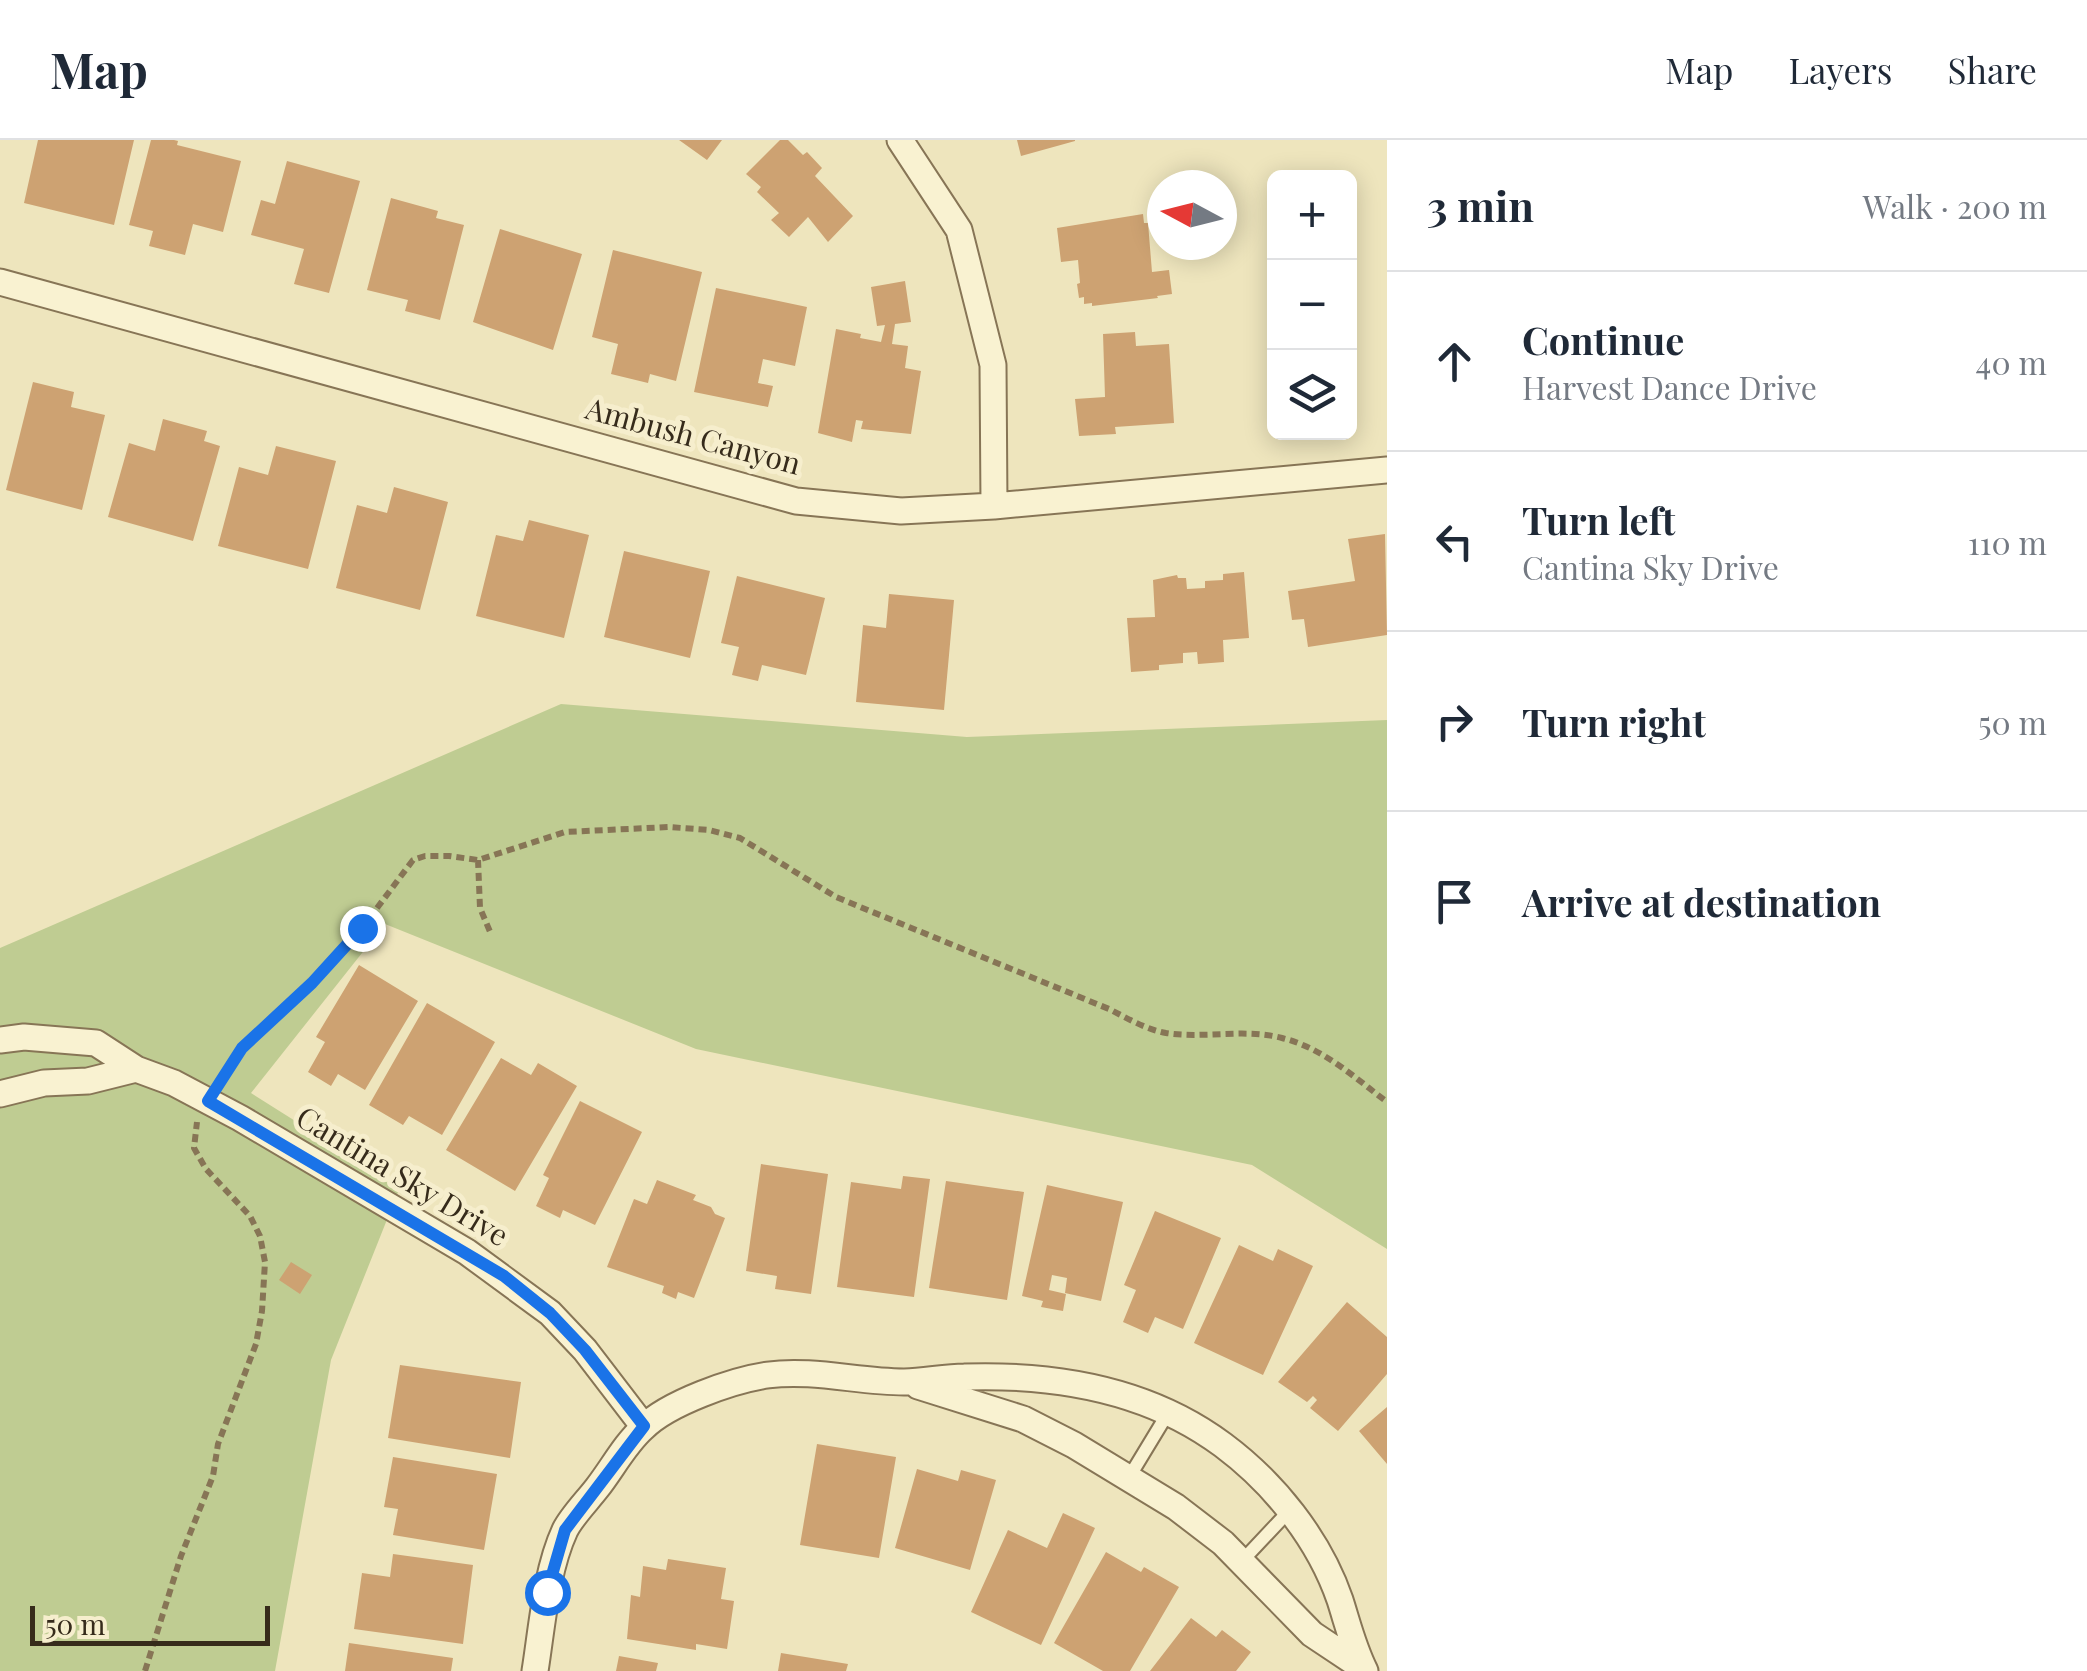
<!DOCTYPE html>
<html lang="en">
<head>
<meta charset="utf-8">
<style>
  body { margin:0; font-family:"Playfair Display",serif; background:#f6f6f7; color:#1f2937 }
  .controls { position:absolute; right:30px; top:30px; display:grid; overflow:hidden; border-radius:15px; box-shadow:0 5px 25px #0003 }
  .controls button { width:90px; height:90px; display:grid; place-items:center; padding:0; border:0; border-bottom:2px solid #e0e1e3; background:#fff; color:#1f2937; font:50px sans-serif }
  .compass { position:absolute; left:1147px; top:30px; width:90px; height:90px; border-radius:50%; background:#fff; box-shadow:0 5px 25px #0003; rotate:277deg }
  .scale { position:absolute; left:30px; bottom:25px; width:240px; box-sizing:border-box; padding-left:10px; border:5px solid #362b1b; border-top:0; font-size:28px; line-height:35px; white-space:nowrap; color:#362b1b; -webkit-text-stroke:8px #f6eecd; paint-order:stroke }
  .stop { position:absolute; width:30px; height:30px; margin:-22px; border:8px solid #1a73e8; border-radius:50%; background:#fff }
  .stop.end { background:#1a73e8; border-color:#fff; box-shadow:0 2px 10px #0008 }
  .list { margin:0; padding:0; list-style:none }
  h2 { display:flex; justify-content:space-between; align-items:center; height:130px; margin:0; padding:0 40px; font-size:42px }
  h2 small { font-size:32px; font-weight:400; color:#747a83 }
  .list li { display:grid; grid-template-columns:65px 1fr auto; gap:30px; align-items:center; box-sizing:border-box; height:180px; padding:0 40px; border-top:2px solid #e0e1e3 }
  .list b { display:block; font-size:38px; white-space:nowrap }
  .list p { margin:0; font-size:32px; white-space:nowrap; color:#747a83 }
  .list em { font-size:32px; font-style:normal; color:#747a83 }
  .icon { flex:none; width:55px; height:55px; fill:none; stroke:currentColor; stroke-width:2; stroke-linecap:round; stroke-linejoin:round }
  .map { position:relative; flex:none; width:1387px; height:1531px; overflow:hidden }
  header { display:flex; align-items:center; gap:60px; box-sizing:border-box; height:140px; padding:0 50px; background:#fff; border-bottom:2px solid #e0e1e3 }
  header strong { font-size:48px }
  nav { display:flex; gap:55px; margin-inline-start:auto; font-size:35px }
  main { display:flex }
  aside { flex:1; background:#fff }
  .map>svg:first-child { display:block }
  .green { fill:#bfcc92 }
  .building { fill:#cda272 }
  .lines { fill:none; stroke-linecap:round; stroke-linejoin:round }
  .lane-casing { stroke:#877556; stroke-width:16 }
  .street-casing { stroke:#877556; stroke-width:29 }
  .path { stroke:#877556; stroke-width:6; stroke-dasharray:8 5; stroke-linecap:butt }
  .lane { stroke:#f9f2d1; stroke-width:12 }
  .street { stroke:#f9f2d1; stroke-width:25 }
  .route { stroke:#1a73e8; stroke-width:12 }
  .labels { text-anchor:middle; stroke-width:10; stroke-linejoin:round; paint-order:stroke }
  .street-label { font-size:30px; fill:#362b1b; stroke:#f6eecd }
</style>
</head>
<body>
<header>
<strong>Map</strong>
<nav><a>Map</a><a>Layers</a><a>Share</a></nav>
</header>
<main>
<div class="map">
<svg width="1387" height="1531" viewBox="0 0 1387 1531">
  <rect width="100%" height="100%" fill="#eee5bd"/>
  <!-- green -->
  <path class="green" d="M561 564 967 597 1387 580V1109L1252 1025 696 909 385 784 251 953 400 1047 331 1220 275 1531H0V808Z"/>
  <!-- building -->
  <path class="building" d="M38 0H134L114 85 24 63Z
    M151 0H174L178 1 177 5 241 21 223 92 193 84 185 115 149 106 153 91 129 85Z
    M679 0H722L707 20Z
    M780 0H788L803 15 807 12 822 28 815 36 853 76 828 102 808 77 789 97 771 80 779 73 757 52 761 47 746 34Z
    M1017 0H1075V1L1021 16Z
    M287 21 360 41 329 153 294 144 304 109 251 95 261 60 275 64Z
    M391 58 438 71 436 78 464 85 440 180 405 171 408 160 367 150Z
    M1143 74 1144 83H1148L1152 132 1169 130 1172 154 1157 156 1158 158 1092 166V163L1084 164V157L1079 158 1077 144 1080 143 1078 120 1061 122 1057 88Z
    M500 89 582 114 553 210 473 182Z
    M613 110 702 132 676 241 650 234 648 243 611 234 618 204 592 197Z
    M905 141 911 182 895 184 892 204 908 206 905 228 921 231 911 294 861 289 863 281 856 280 852 302 818 293 836 189 861 194 860 198 881 202 885 185 877 186 871 147Z
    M716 148 807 167 795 226 763 219 758 243 773 246 768 267 694 252Z
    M1135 192 1136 206 1169 204 1174 283 1115 287 1116 294 1079 296 1075 259 1105 257 1103 194Z
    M33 242 74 252 71 267 105 275 82 370 6 350Z
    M163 279 207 291 204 301 220 306 193 401 108 377 129 303 155 311Z
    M276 306 336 321 308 429 218 406 239 327 268 335Z
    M394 347 448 362 420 470 336 448 357 365 387 373Z
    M529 380 589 395 564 498 476 476 496 395 523 401Z
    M1385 394 1387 495 1308 507 1304 479 1292 480 1288 451 1355 441 1348 399Z
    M624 411 710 431 690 518 604 497Z
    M1244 432 1249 498 1223 500 1224 522 1198 524 1197 512 1183 513V523L1159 525V530L1131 532 1127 478 1155 477 1153 440 1177 435 1178 438H1186L1187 449 1205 448V441L1223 440V434Z
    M737 436 825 458 806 535 762 525 758 541 732 535 739 507 721 503Z
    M889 454 954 460 944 570 856 562 863 485 886 488Z
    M359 825 418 861 365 950 338 934 331 946 308 932 325 902 316 897Z
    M427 863 495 902 442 995 409 976 403 985 369 965Z
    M501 918 531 935 538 923 577 946 515 1051 446 1010Z
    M580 961 642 992 595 1085 563 1070 560 1078 536 1066 549 1038 543 1035Z
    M761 1024 828 1034 811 1154 775 1149 777 1136 746 1131Z
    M903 1036 930 1039 914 1157 837 1147 851 1042 901 1049Z
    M657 1040 696 1055 693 1060 711 1067 715 1074 725 1078 694 1158 678 1152 676 1159 662 1153 664 1146 607 1127 634 1059 647 1064Z
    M946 1041 1024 1052 1007 1160 929 1148Z
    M1047 1045 1123 1062 1101 1161 1065 1153 1067 1138 1052 1135 1049 1150 1066 1154 1063 1171 1041 1167 1043 1161 1022 1156Z
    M1155 1071 1221 1098 1183 1189 1155 1177 1148 1193 1123 1182 1136 1150 1124 1145Z
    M1239 1105 1273 1121 1278 1109 1313 1126 1263 1235 1194 1203Z
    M291 1122 312 1135 300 1154 279 1140Z
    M1347 1162 1387 1197V1234L1338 1291 1310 1268 1317 1260 1313 1256 1307 1262 1278 1242Z
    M400 1225 521 1242 510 1318 388 1298Z
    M1387 1267V1324L1359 1291Z
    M817 1304 896 1317 879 1418 800 1405Z
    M393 1317 497 1334 484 1410 393 1395 398 1369 384 1367Z
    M917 1329 958 1341 961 1330 996 1340 970 1430 895 1408Z
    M1063 1373 1095 1388 1041 1505 971 1472 1008 1390 1047 1408Z
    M1106 1412 1141 1432 1144 1427 1179 1447 1130 1531H1103L1054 1503Z
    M393 1414 473 1425 463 1504 354 1489 362 1433 390 1437Z
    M668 1419 726 1428 721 1459 734 1461 727 1509 696 1504V1510L627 1499 631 1455 640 1457 643 1426 666 1430Z
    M1191 1478 1216 1497 1222 1490 1251 1512 1236 1531H1150Z
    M349 1503 453 1518 451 1531H345Z
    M781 1513 848 1524 846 1531H778Z
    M619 1516 658 1523 656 1531H616Z"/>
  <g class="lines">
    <!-- lane casing -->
    <g class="lane-casing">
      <path id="lane" d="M1128 1339 1168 1273
        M1242 1421 1289 1371"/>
    </g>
    <!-- street casing -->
    <g class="street-casing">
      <path id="street" d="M900 0 959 90 993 225 994 366
        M0 142 796 361 901 371 994 366 1387 330
        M0 900 24 897 96 903 136 929 174 943 240 978 467 1112 550 1173 585 1210 644 1287
        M0 954 44 943 88 941 136 929
        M918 1246 1023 1279 1074 1305 1176 1367 1223 1403 1312 1494 1363 1528
        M535 1531C542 1487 546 1431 565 1390 572 1376 587 1361 597 1348 612 1329 625 1304 643 1288 668 1263 733 1240 768 1235 813 1229 859 1242 904 1242 924 1242 944 1237 964 1237 1055 1234 1148 1249 1223 1305 1274 1343 1319 1399 1340 1460 1348 1485 1353 1507 1365 1531"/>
    </g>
    <!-- path -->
    <path class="path" d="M478 720 480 768 491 794
      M221 941 242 908 312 843 362 788 413 720 425 716H449L478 720 565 692 669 687 709 690 740 698 836 757 1109 869C1127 878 1145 889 1166 893 1204 899 1244 888 1282 898 1323 908 1354 937 1387 962
      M145 1531 181 1416 213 1336 218 1304 256 1204 262 1171 265 1122 260 1096 250 1076 206 1029 194 1008 197 982"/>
    <!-- lane -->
    <use href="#lane" class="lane"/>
    <!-- street -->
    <use href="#street" class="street"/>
  </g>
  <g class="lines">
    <!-- route -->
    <path class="route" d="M362 788 312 843 242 908 208 961 504 1136 550 1173 585 1210 644 1286 565 1390 547 1452"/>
  </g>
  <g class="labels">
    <!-- street labels -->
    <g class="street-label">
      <text transform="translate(693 297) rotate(15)" y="10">Ambush Canyon</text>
      <text transform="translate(402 1037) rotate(31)" y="10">Cantina Sky Drive</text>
    </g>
  </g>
</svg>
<div class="controls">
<button>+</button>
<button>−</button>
<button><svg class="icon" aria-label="layers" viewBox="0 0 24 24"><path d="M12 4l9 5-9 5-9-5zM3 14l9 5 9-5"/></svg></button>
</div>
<svg class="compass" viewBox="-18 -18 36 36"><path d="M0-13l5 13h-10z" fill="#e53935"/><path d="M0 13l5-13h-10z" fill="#747a83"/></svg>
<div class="scale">50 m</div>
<div class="stop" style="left:547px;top:1452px"></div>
<div class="stop end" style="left:362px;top:788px"></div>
</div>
<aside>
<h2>3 min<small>Walk · 200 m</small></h2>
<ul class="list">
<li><svg class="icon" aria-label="ahead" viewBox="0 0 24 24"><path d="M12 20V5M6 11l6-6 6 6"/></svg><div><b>Continue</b><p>Harvest Dance Drive</p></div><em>40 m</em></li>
<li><svg class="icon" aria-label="left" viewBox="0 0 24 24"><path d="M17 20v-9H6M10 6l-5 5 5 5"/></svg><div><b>Turn left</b><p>Cantina Sky Drive</p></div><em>110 m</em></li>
<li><svg class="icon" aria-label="right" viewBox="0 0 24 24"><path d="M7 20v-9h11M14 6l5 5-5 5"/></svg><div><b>Turn right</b></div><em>50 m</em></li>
<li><svg class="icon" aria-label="arrive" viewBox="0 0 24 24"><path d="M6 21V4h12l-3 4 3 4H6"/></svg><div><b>Arrive at destination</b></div></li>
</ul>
</aside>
</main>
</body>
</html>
